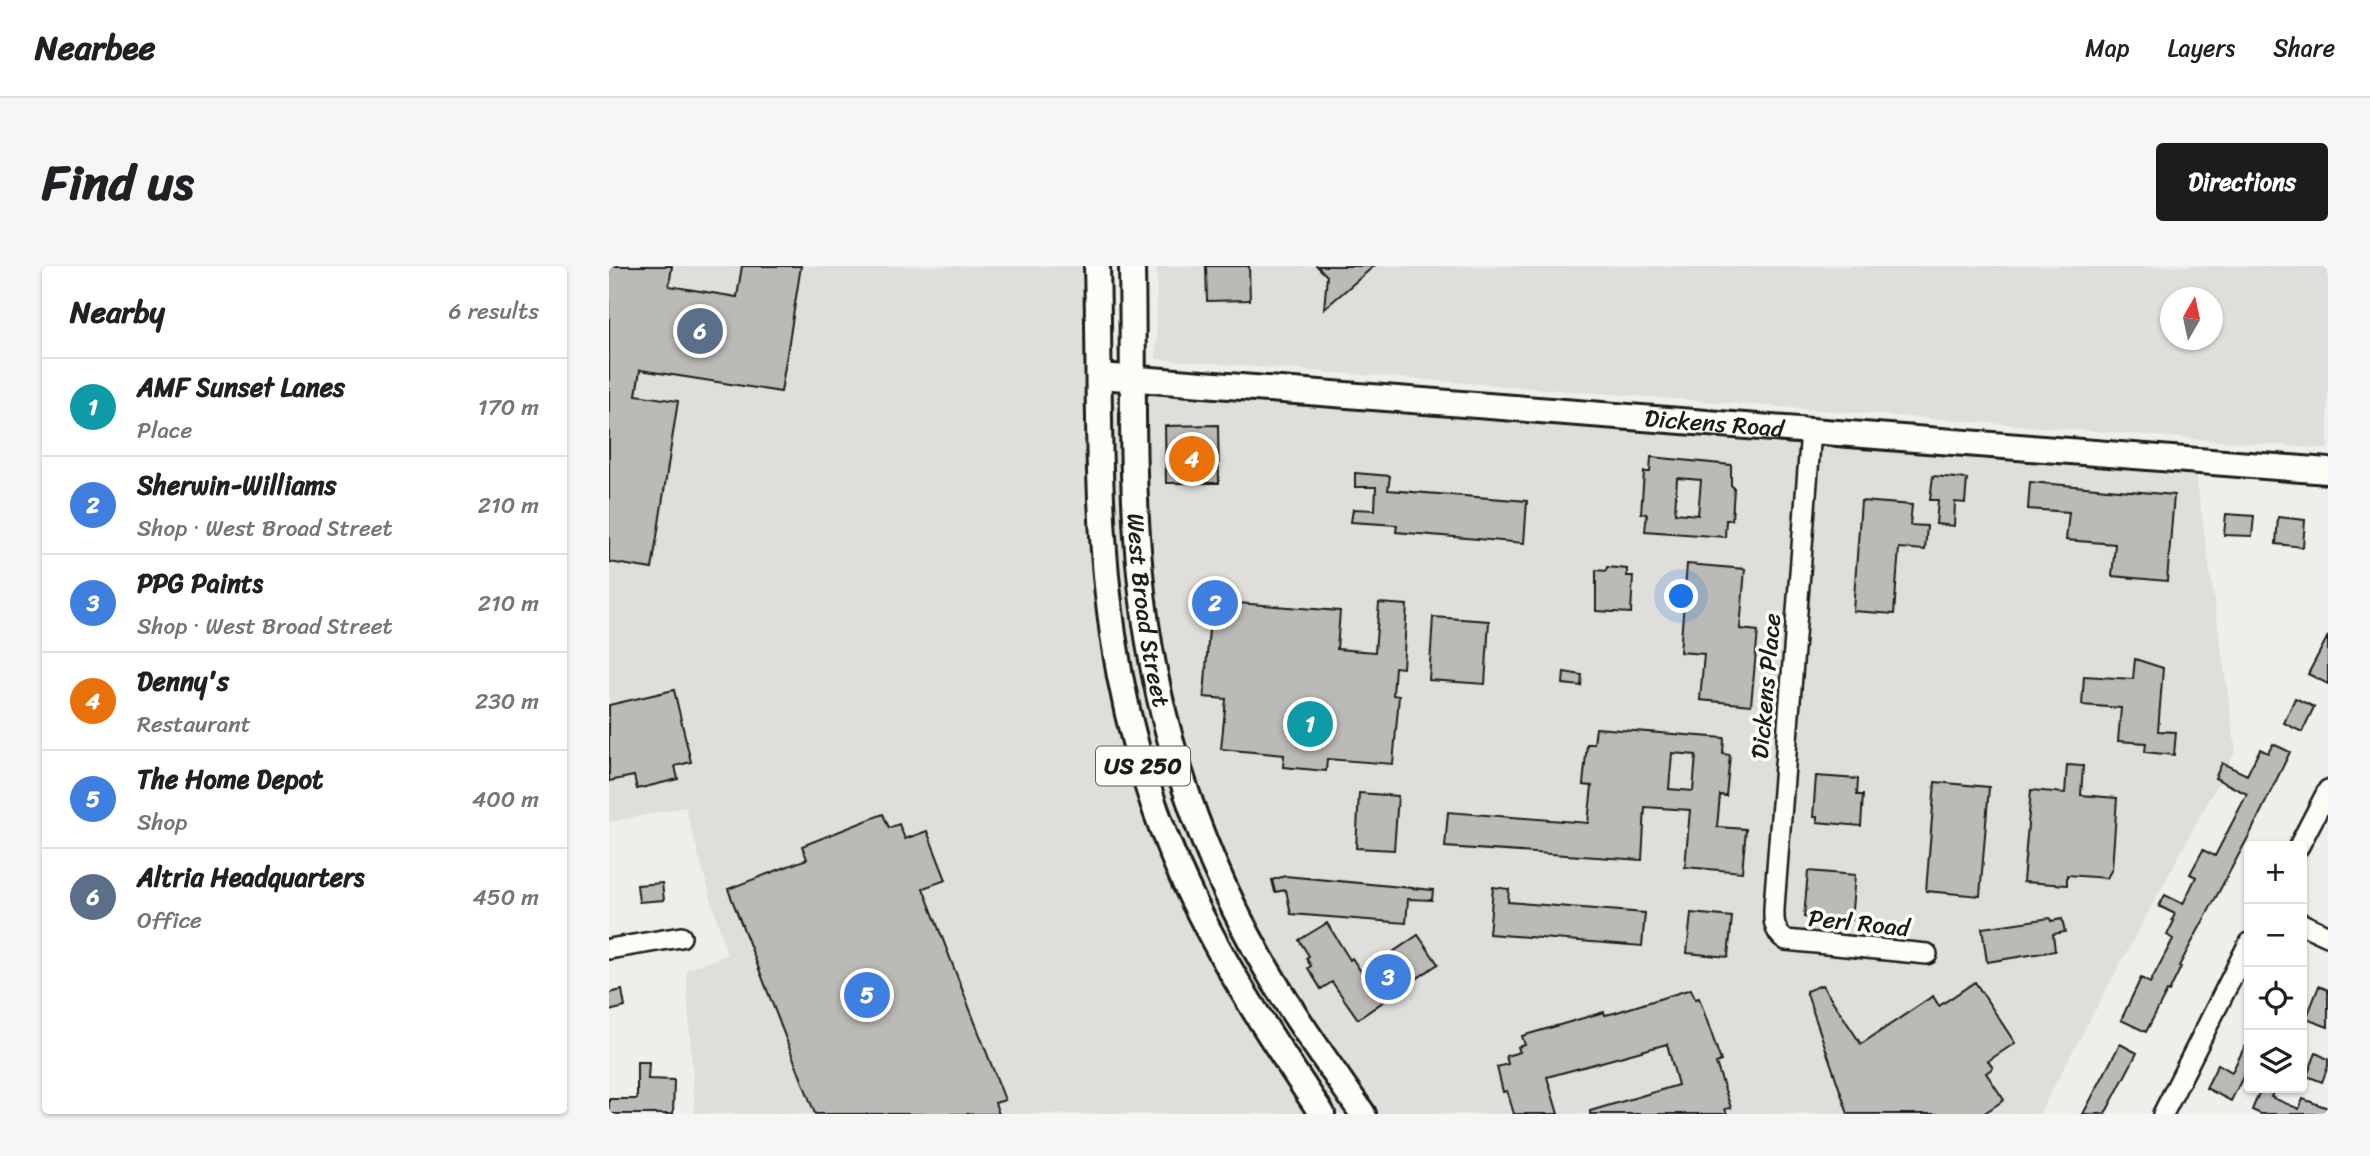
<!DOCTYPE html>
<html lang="en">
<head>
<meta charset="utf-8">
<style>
  body { margin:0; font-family:Sriracha,sans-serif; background:#f6f6f6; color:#202124 }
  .controls { position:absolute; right:21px; bottom:21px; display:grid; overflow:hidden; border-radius:7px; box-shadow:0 2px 5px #0004 }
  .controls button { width:63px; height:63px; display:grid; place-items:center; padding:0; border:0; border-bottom:2px solid #e0e0e0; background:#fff; color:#202124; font:35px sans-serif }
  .compass { position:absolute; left:1551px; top:21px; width:63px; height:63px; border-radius:50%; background:#fff; box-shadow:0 2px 5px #0004; rotate:9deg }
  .you { position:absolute; left:1073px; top:331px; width:24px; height:24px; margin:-18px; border:5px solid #fff; border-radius:50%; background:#1a73e8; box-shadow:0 0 0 10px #1a73e833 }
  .badge { display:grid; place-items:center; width:46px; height:46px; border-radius:50%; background:#1c1c1c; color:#fff; font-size:23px; font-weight:700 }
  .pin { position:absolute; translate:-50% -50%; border:4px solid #fff; box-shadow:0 2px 7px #0006 }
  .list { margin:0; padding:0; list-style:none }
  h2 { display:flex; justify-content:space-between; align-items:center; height:91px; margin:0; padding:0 28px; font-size:30px }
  h2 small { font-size:23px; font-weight:400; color:#757577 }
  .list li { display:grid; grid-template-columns:46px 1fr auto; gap:21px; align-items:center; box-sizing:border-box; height:98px; padding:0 28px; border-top:2px solid #e0e0e0 }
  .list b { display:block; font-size:26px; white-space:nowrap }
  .list p { margin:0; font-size:23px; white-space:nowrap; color:#757577 }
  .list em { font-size:23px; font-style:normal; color:#757577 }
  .icon { flex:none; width:38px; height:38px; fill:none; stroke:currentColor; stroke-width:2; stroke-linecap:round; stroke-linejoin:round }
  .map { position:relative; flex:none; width:1719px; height:848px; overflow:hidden; border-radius:7px }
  header { display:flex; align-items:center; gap:42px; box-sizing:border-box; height:98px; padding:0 35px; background:#fff; border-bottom:2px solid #e0e0e0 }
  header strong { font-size:33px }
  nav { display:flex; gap:38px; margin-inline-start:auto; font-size:24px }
  .intro { display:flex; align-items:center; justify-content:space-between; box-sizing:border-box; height:168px; padding:0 42px }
  h1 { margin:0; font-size:49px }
  .button { padding:18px 32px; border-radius:7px; background:#1c1c1c; color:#fff; font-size:24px; font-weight:700 }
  main { display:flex; gap:42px; padding:0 42px }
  aside { flex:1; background:#fff; border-radius:7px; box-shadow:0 2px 5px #0004 }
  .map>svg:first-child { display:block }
  .built { fill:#e0deda; fill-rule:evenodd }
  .building { fill:#bbbab6; stroke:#1c1c1c; stroke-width:2; fill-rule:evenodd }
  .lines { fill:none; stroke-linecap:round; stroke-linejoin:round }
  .minor-casing { stroke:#1c1c1c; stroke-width:24 }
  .major-casing { stroke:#1c1c1c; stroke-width:30 }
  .minor { stroke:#fdfcf7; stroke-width:19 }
  .major { stroke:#fdfcf7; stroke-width:24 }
  .labels { text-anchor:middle; stroke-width:7; stroke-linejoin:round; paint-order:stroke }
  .shield { fill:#fdfcf7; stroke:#605f5e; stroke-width:2 }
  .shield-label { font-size:23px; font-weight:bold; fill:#1c1c1c }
  .street-label { font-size:24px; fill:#1c1c1c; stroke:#fdfcf7 }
</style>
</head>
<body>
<header>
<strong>Nearbee</strong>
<nav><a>Map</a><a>Layers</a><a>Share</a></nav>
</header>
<div class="intro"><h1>Find us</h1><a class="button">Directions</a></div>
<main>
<aside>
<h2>Nearby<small>6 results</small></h2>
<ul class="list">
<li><span class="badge" style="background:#0f9aa8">1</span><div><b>AMF Sunset Lanes</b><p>Place</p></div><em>170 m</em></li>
<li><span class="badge" style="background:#3f7fe0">2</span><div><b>Sherwin-Williams</b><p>Shop · West Broad Street</p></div><em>210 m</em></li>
<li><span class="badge" style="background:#3f7fe0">3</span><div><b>PPG Paints</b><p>Shop · West Broad Street</p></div><em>210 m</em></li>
<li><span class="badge" style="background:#e8710a">4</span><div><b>Denny's</b><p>Restaurant</p></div><em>230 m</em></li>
<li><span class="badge" style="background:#3f7fe0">5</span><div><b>The Home Depot</b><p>Shop</p></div><em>400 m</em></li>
<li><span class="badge" style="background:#5c6f8a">6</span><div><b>Altria Headquarters</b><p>Office</p></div><em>450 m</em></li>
</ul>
</aside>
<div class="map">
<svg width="1719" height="848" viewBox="0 0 1719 848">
  <rect width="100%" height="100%" fill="#f0eeea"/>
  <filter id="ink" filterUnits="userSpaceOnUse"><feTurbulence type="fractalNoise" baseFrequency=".0143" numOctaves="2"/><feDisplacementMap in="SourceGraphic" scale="14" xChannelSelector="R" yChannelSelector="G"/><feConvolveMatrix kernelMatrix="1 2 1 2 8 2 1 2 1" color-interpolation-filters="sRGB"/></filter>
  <g filter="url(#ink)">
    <!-- built -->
    <path class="built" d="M0 0H486L490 117 1585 196 1627 484 1430 848H86L77 704 118 689 76 541 0 556Z
      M548 0H1719V183L547 93ZM1562 32H1604V74H1562Z"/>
    <!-- building -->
    <path class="building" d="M0 0H63L60 20 128 31 133 0H192L172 126 31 104 27 129 69 135 43 303 0 296Z
      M597 0H640L641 34 598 35Z
      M708 0H765L715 43 718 10Z
      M609 159 610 217H557L556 160Z
      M1042 191 1122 199V219L1125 222 1123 254H1117L1116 271 1036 265 1038 248 1032 247 1035 206H1041ZM1068 212 1092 214 1089 249 1066 247Z
      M746 207 781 210 779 224 918 235 915 277 787 266 788 259 742 256 744 243 766 244 767 221H746Z
      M1324 210 1358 213 1356 237 1346 236 1345 260 1327 258 1329 234H1321Z
      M1421 216 1565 229 1558 315 1503 310 1506 278 1457 274 1460 246 1419 243Z
      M1252 235 1303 239 1301 259 1318 260 1316 284 1290 282 1285 348 1244 345Z
      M1617 248 1645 250 1643 270 1615 269Z
      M1669 251 1696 254 1694 281 1667 278Z
      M1078 298 1136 303 1131 363 1149 365 1142 439 1091 434 1095 388 1071 386Z
      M998 301 1018 303V310H1024L1022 347 987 345V304L997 305Z
      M602 335 731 345 728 383 766 386 770 337 798 339 794 402 786 401 784 429 790 430 784 498 718 493 717 505 674 501 675 489 612 483 617 433 595 431Z
      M824 351 880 355 876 418 820 414Z
      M1719 370V418L1699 408Z
      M1526 393 1554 402 1549 465 1567 466 1565 489 1536 486 1537 477 1509 475 1512 442 1473 439 1475 410 1524 413Z
      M955 406 973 409 972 420 954 418Z
      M65 424 82 496 66 500 69 513 28 523 25 510 0 515V439Z
      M1686 432 1705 441 1693 466 1675 457Z
      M987 462 1115 472 1114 488 1121 489 1117 530 1111 529 1108 561 1137 563 1133 606 1076 601 1081 544 1036 541 1033 594 836 581 839 546 979 557 983 520 974 519 978 478H985ZM1063 487 1087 489 1084 525 1060 523Z
      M1664 478 1681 486 1643 564 1570 700 1572 701 1560 726 1558 725 1537 766 1512 754 1532 712 1541 717 1564 673 1558 669 1565 655 1563 654 1566 648 1550 640 1556 629 1574 638 1587 611 1581 608 1594 584 1606 590 1638 528 1606 512 1613 497 1638 509 1651 483 1659 487Z
      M1458 499 1474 500 1472 529 1508 532 1503 603 1498 612 1458 609V619L1414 616 1422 524 1456 527Z
      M1207 510 1249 513 1248 529H1254L1252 560 1208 556V551H1204Z
      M1326 516 1380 521 1371 630 1317 625Z
      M750 527 789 530 785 584 747 582Z
      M274 548 280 562 290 558 296 573 318 565 337 614 314 622 396 834 386 837 390 848H206L119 623 198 593 193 580Z
      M1199 605 1246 609 1242 655 1195 651Z
      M676 610 824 624 823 634 799 633 797 657 682 648 677 624 666 626 663 614Z
      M53 617 55 634 30 636 28 619Z
      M884 621 900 623 899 636 1036 647 1033 680 880 668Z
      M1082 647 1123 651 1119 691 1078 687Z
      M1441 652 1442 655 1453 653 1456 666 1444 668 1446 685 1378 696 1373 662Z
      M718 657 741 694 743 692 753 707 809 669 829 698 749 753 723 716 712 723 699 702 702 700 697 692 700 690 690 674Z
      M1366 716 1406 777 1379 795 1384 802 1377 807 1395 834 1374 848H1239L1197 725 1213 719 1252 778 1324 730 1330 740Z
      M1710 720 1719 724V761L1697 753Z
      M1082 723 1086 733 1090 732 1112 795 1107 797 1122 842 1116 843 1118 848H981V845L1069 819 1058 778 938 811 949 848H905L898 825 894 826 888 801 899 798 897 790 911 786 909 781 916 779 913 770 995 746 996 749 1005 747Z
      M13 724 16 741 0 745V727Z
      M1640 772V799L1622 835 1597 822 1609 798 1623 806Z
      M1511 778 1528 787 1496 848H1474Z
      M1707 787 1719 793V800L1713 816 1698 810Z
      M28 796H40L39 813 65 814 64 848H0V833H28Z
      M1652 822H1666L1662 831 1690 843 1694 833 1719 842V848H1652L1643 844Z"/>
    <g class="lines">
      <!-- minor casing -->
      <g class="minor-casing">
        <path id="minor" d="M1202 165 1166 628C1165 645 1161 664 1177 674L1318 688
          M1690 580 1719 524
          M1693 658 1719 670
          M0 683 72 671
          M1554 848 1640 677"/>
      </g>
      <!-- major casing -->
      <g class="major-casing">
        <g id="major">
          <path d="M488 0C491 109 487 220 499 329 510 433 538 540 584 634 621 710 667 779 713 848"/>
          <path id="s1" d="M523 0C525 101 521 206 531 307 543 440 584 571 649 688 680 744 718 796 754 848"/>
          <path id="s2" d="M491 110 1719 205"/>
        </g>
      </g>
      <!-- minor -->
      <use href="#minor" class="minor"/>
      <!-- major -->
      <use href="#major" class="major"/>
    </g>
  </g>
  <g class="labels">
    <!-- shield labels -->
    <rect class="shield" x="487" y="480.5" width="94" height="39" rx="5"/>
    <g class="shield-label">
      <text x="534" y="508">US 250</text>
    </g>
    <!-- street labels -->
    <g class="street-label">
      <text dy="8" stroke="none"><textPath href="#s2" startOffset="616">Dickens Road</textPath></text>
      <text dy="8" stroke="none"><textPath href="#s1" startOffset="345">West Broad Street</textPath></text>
      <text transform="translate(1157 420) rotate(-85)" y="8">Dickens Place</text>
      <text transform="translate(1250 657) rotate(6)" y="8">Perl Road</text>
    </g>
  </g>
</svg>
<div class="controls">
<button>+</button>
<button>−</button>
<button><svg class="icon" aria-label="locate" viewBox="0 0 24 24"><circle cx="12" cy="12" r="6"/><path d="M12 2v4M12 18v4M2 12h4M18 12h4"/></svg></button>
<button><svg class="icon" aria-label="layers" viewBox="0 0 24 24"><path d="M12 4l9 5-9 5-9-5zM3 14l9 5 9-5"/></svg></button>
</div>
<svg class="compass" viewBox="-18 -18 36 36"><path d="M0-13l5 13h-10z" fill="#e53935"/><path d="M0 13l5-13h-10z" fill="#757577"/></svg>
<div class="you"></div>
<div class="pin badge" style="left:701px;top:458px;background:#0f9aa8">1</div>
<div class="pin badge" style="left:606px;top:337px;background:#3f7fe0">2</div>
<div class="pin badge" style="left:779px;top:711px;background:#3f7fe0">3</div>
<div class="pin badge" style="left:583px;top:193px;background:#e8710a">4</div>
<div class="pin badge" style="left:258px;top:729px;background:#3f7fe0">5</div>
<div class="pin badge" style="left:91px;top:65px;background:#5c6f8a">6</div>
</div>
</main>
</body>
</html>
